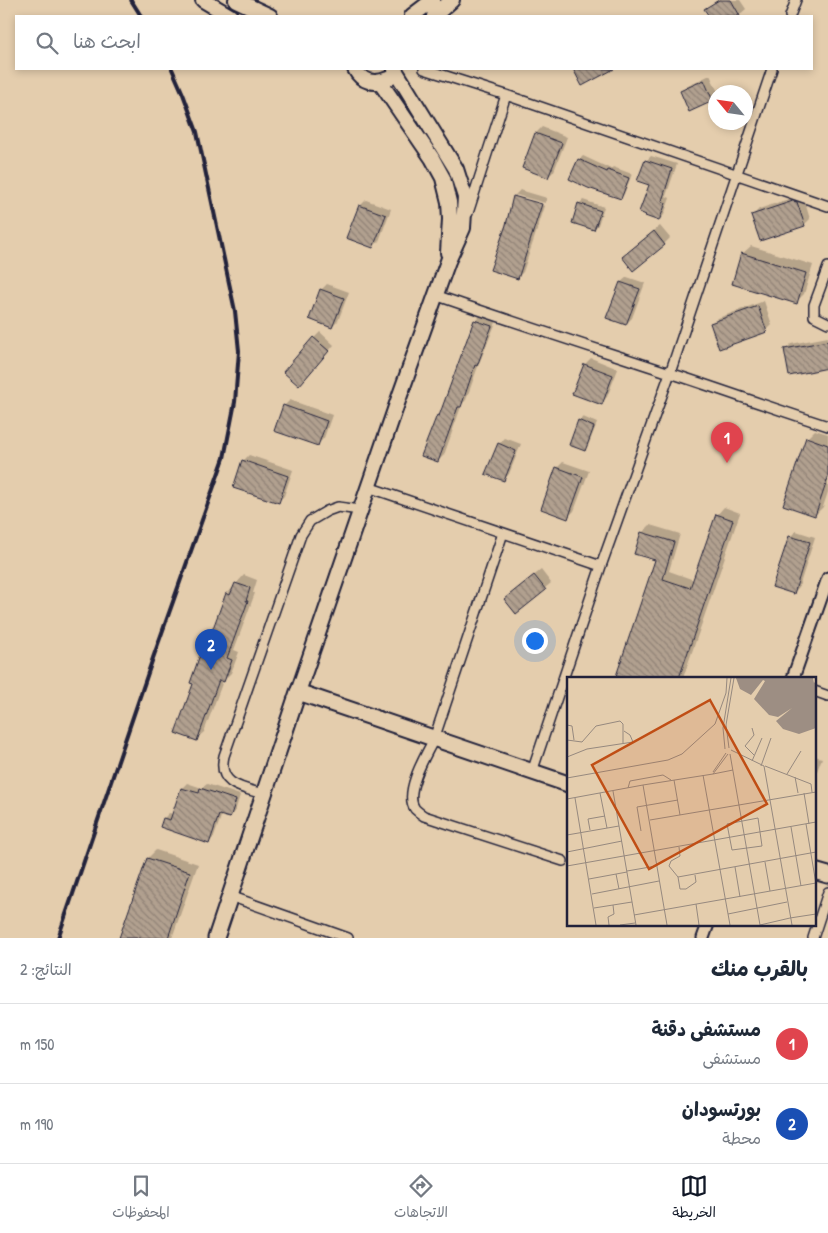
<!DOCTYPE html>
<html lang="ar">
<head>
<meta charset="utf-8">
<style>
  body { margin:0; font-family:"Patrick Hand","Playpen Sans Arabic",sans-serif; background:#f2f2f3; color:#1f2937; direction:rtl }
  .compass { position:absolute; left:708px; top:85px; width:45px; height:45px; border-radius:50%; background:#fff; box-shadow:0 2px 8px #0003; rotate:299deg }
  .you { position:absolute; left:534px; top:640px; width:18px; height:18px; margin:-12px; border:4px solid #fff; border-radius:50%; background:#1a73e8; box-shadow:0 0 0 8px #1a73e833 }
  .badge { display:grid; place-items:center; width:32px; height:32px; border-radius:50%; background:#111827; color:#fff; font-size:16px; font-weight:700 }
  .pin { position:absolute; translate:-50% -41px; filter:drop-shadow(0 1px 2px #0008) }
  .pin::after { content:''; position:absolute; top:26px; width:18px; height:15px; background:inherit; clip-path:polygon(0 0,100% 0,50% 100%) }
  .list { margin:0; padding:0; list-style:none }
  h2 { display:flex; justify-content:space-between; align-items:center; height:65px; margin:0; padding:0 20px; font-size:21px }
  h2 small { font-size:16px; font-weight:400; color:#747a83 }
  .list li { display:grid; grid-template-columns:32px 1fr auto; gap:15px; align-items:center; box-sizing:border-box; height:80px; padding:0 20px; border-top:1px solid #e0e1e3 }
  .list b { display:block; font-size:19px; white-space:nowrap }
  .list p { margin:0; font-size:16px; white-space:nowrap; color:#747a83 }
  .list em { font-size:16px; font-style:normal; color:#747a83 }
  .icon { flex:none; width:28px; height:28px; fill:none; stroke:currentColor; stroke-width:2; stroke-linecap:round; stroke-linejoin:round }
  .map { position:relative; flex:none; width:828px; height:938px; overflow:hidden; direction:ltr }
  .search { position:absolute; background:#fff; box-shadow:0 2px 8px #0003; left:15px; right:15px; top:15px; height:55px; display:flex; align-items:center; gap:12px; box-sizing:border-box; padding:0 18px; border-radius:0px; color:#747a83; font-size:19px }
  .sheet { height:225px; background:#fff }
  nav { display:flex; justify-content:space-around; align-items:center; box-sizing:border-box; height:70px; border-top:1px solid #e0e1e3; background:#fff; font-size:14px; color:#747a83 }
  nav a { display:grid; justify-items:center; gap:2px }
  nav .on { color:#111827 }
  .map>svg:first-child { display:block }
  .shadow { fill:#0003 }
  .building { fill:url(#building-back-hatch); stroke:#22223b }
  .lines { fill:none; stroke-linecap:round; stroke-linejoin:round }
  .minor-casing { stroke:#22223b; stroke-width:12 }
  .tertiary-casing { stroke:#22223b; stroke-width:15 }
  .primary-casing { stroke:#22223b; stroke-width:18 }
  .trunk-casing { stroke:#22223b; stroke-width:19 }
  .minor { stroke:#e4cdad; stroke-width:9 }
  .tertiary { stroke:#e4cdad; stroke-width:11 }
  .primary { stroke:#e4cdad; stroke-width:14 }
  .trunk { stroke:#e4cdad; stroke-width:15 }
  .rail { stroke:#22223b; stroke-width:4 }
  .inset-road { fill:none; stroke:#96897f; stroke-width:1 }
  .view { fill:#c04e15; fill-opacity:0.15; stroke:#c04e15; stroke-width:2.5 }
  .inset-edge { fill:none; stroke:#22223b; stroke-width:2.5 }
</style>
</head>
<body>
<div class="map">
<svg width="828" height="938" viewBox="0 0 828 938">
  <defs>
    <pattern id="building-back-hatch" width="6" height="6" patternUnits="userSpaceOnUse" patternTransform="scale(1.25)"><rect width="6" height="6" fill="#b1a08f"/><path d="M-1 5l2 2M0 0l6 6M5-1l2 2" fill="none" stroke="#908276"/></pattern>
  </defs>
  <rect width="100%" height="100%" fill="#e4cdad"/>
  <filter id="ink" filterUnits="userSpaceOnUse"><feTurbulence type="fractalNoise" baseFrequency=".02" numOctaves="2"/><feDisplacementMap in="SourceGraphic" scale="10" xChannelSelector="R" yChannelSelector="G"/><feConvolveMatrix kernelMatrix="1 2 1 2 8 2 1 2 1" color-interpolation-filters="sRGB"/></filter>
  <g filter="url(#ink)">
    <!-- shadow -->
    <path class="shadow" d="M717 0H740L746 9 738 16H710L706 9Z
      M710 75 718 92H716V97L713 100 681 92 687 86Z
      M542 127 567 137 554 171 548 177 523 167 536 133Z
      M583 156 611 169 613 167 632 174 624 194 621 198 579 160Z
      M651 156 677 164 666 196 670 198 664 215 659 220 646 161Z
      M520 190 547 198 545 203 516 195V198L545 206 523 272 517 278 492 269 514 196Z
      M800 195 803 196 810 219 804 225 753 215 759 209Z
      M366 200 391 209 379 241 373 247 360 206Z
      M583 200 604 207 598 225 594 229 579 204Z
      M660 226 670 238 664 244 629 251Z
      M751 246 813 265 804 294 796 302 742 254Z
      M627 277 645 283 632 318 626 324 621 282Z
      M327 284 349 292 338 321 332 327 321 290Z
      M764 301 772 325 766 331 712 324 718 318Z
      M481 315 497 320 480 361 466 400 462 404 444 455 438 461V416L442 411 475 321Z
      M320 332 334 345 305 379 314 338Z
      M828 337V367L785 350 791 344Z
      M591 358 618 369 607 397 601 403 585 364Z
      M290 400 332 415 324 438 318 444 284 406Z
      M583 417 597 423 588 446 584 449 579 421Z
      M815 430 828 434V492L823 507 815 515 807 438Z
      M505 438 521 444 509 474 503 480 499 444Z
      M249 455 293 470 284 496 278 502 243 461Z
      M563 462 589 471 574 511 568 517 557 468Z
      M724 507 740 513 683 678H627L657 559 642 533 650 525 680 534 669 571 694 580 717 515Z
      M796 531 815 537 799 587 793 593 790 537Z
      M541 570 551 583 516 612 512 593Z
      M244 575 257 580 253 593H255L234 650 239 652 231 673 223 681 204 732 196 739 194 683 192 682 207 638 213 633 227 594Z
      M814 756 822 758 814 779Z
      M187 783 202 788 207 784 240 795 235 812 229 817 222 814 214 837 209 842 164 818 169 813 173 814 182 788Z
      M156 850 198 864 172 938H120L148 858Z"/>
    <!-- building -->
    <path class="building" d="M719 0H731L740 16H709L704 9Z
      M573 69H614L582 86Z
      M704 80 713 101 689 112 680 91Z
      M535 133 562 143 548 178 522 168Z
      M578 159 607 172 608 170 629 178 621 199 588 188 569 179Z
      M645 160 672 169 662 201 666 203 659 221 645 216 646 215 639 212 649 185 637 181Z
      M513 196 542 204 518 279 490 270 506 225Z
      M793 201 797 202 805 226 760 241 751 215Z
      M578 203 601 211 594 230 572 223Z
      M359 205 386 215 373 248 346 238Z
      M654 231 665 245 633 271 622 257Z
      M741 253 806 273 797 304 732 284Z
      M620 282 640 289 626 325 606 318Z
      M320 289 344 298 332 328 309 319Z
      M758 306 767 332 719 349 710 323Z
      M474 320 492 326 477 366 475 365 461 407H458L438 462 421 456 437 415 439 416Z
      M313 337 329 351 299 386 283 372Z
      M828 341V368L789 376 784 349Z
      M584 364 613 375 602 405 572 394Z
      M283 405 327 421 318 446 274 431Z
      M578 420 594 427 585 451 569 445Z
      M806 437 828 445V478L815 516 783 505Z
      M498 443 516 451 504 481 485 474Z
      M242 460 288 476 279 503 233 488Z
      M556 467 583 477 568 519 541 509Z
      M716 514 733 520 679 678H623L616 676 655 560 634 554 641 532 674 542 663 579 690 588Z
      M789 536 810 542 794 594 772 587Z
      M534 575 546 590 516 614 504 599Z
      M235 583 250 588 246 601H248L227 658 232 660 224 682 219 680 197 741 175 733 193 684 190 683 206 638 209 639 226 593 230 595Z
      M181 788 199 793 200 788 236 800 230 818 219 815 209 844 160 827 163 818 170 820Z
      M147 858 190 872 168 938H119Z"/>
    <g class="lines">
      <!-- minor casing -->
      <g class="minor-casing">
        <path id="minor" d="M790 16 796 0
          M424 69 506 95 828 206
          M468 213 506 95
          M828 267 814 305V316L828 323
          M435 295C513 322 591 347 670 373 722 390 775 409 828 426
          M368 487 601 566
          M503 533 434 739C426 754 403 793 415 809 417 811 421 814 424 816L563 861
          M814 691 828 696
          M532 772 601 566 670 373 772 69
          M264 794C242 788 217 785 224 756L301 535 310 521 327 511 338 507 360 510
          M230 896 348 938
          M813 938 828 892"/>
      </g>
      <!-- tertiary casing -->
      <g class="tertiary-casing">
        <path id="tertiary" d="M793 678 828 578
          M703 938 708 924"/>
      </g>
      <!-- primary casing -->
      <g class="primary-casing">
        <path id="primary" d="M203 0 230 16
          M236 0 270 16
          M412 16 433 0
          M434 16 452 0
          M355 69C362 82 374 85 388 79
          M380 82 432 158 443 178 449 202 450 219 448 253
          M298 692 400 395 448 261 463 228 465 197 456 169 395 70"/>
      </g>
      <!-- trunk casing -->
      <g class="trunk-casing">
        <path id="trunk" d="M814 871 828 875
          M216 938 298 692 568 784"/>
      </g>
      <!-- minor -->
      <use href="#minor" class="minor"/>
      <!-- tertiary -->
      <use href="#tertiary" class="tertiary"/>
      <!-- primary -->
      <use href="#primary" class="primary"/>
      <!-- trunk -->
      <use href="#trunk" class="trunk"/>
      <!-- rail -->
      <path class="rail" d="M131 0 141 16
        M58 938 153 658 224 458 235 402 239 351 235 311 197 132 183 94 172 69"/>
    </g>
  </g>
  <!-- overview -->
  <g transform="translate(567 677)">
    <rect width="249" height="249" fill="#e4cdad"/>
    <path d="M169 1H246L247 6 249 4V51L232 57 216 52 209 44 225 31 211 40 202 38 187 22 198 4 196 3 184 18 173 12Z" fill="#9d8e83"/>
    <path class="inset-road" d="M0 48 5 49 7 63M185 51 187 58 178 69 187 78M0 63 15 65M15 65 29 49 53 44 56 47V66M162 71 159 48 167 1M158 72 156 51 164 1M164 73 197 89 225 248M163 77 193 248M0 80 20 72 66 65 63 58 57 54M185 84 195 61M194 89 204 61M198 89 244 107 245 115M146 95 159 76M146 97 166 93M220 97 234 74M136 98 163 248M228 100 231 116M0 101 101 83 115 77 148 47 159 16 160 1M107 103 113 138M76 108 146 97 161 77M61 111 63 104 96 98 104 103M46 114 69 248M33 116 40 151M237 116 242 147M8 121 29 248M0 122 76 108 100 248M191 141 195 169 165 173 160 147ZM83 143 249 115M239 147 249 207M224 150 234 209M23 153 21 142 38 139M74 154 70 130 111 123M0 158 52 149M112 170 113 179 104 184 102 189 111 200 249 175M0 175 55 164M198 185 203 214M0 189 249 145M168 190 173 220M60 194 89 189M49 197 52 212M111 200 113 212H119L129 205 128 198M22 202 60 195M25 217 92 204M129 227 132 248M27 231 65 225M161 237 220 225M67 238 249 206M223 241 249 237M42 248 41 240 47 237 46 228M53 248 68 246M193 248 223 241"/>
    <path class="view" d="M143 23 200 127 82 192 25 88Z"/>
    <rect width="249" height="249" class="inset-edge"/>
  </g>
</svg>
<svg class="compass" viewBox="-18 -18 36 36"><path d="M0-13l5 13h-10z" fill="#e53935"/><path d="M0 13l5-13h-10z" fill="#747a83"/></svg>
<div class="you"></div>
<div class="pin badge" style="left:727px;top:463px;background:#e0444e">1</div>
<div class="pin badge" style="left:211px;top:670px;background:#1a4fb4">2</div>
<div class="search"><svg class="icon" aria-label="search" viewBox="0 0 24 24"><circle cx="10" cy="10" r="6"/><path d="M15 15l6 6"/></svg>ابحث هنا</div>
</div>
<section class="sheet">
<h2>بالقرب منك<small>النتائج: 2</small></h2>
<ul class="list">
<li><span class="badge" style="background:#e0444e">1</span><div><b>مستشفى دقنة</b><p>مستشفى</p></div><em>150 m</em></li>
<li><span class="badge" style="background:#1a4fb4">2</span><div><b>بورتسودان</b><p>محطة</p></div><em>190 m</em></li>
</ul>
</section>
<nav>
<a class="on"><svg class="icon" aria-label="map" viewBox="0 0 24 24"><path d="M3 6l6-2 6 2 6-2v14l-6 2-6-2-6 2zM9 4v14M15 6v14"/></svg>الخريطة</a>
<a><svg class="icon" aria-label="directions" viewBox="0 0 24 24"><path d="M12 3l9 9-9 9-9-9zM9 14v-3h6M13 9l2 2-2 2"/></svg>الاتجاهات</a>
<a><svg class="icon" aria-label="saved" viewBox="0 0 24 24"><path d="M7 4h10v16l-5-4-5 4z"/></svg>المحفوظات</a>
</nav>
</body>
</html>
